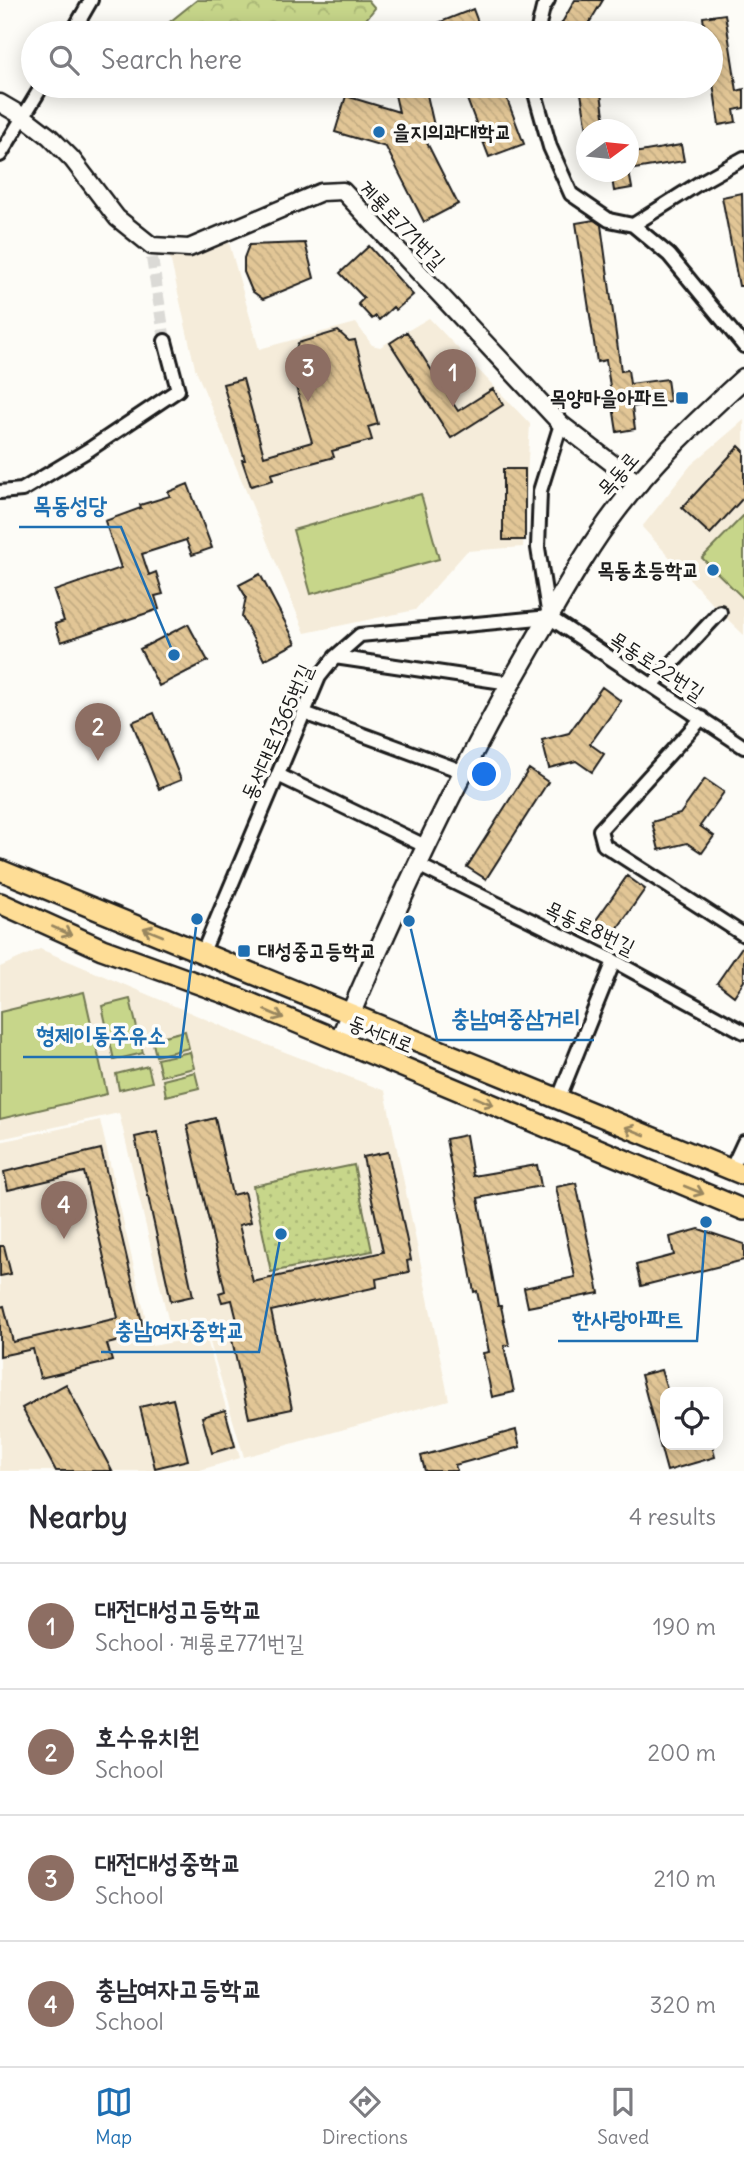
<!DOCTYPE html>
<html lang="en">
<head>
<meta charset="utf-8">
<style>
  body { margin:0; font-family:Delius,"Poor Story",sans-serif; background:#f2f2f3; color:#2b2b33 }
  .controls { position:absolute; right:21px; bottom:21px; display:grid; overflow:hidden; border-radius:14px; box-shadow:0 4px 18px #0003 }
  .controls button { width:63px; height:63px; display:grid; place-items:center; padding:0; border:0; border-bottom:2px solid #e1e1e2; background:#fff; color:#2b2b33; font:35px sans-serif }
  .compass { position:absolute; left:576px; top:119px; width:63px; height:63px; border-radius:50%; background:#fff; box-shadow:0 4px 18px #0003; rotate:75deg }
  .you { position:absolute; left:485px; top:775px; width:24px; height:24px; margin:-18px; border:5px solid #fff; border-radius:50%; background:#1a73e8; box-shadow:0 0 0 10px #1a73e833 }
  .badge { display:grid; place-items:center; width:46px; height:46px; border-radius:50%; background:#1f6fb2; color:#fff; font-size:23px; font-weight:700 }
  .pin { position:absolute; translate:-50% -58px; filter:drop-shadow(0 2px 4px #0008) }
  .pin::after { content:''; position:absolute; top:37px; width:24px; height:21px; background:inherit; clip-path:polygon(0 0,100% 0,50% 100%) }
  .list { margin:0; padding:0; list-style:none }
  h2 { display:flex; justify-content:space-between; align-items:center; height:91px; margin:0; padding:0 28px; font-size:30px }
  h2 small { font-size:23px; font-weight:400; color:#7c7c81 }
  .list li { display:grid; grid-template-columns:46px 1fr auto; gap:21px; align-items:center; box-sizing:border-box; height:126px; padding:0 28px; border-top:2px solid #e1e1e2 }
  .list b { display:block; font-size:26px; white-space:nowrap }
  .list p { margin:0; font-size:23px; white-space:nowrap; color:#7c7c81 }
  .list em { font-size:23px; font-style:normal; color:#7c7c81 }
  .icon { flex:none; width:38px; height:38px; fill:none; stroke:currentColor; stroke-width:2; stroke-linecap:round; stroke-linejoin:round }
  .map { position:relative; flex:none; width:744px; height:1471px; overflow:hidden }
  .search { position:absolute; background:#fff; box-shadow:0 4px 18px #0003; left:21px; right:21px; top:21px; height:77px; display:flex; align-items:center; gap:18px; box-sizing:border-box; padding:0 24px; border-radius:38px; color:#7c7c81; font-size:26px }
  .sheet { height:595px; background:#fff }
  nav { display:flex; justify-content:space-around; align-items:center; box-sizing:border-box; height:98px; border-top:2px solid #e1e1e2; background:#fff; font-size:19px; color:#7c7c81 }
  nav a { display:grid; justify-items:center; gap:4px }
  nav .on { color:#1f6fb2 }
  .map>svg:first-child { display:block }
  .built { fill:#f5ecda }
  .grass { fill:url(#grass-dots); stroke:#727953; stroke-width:2 }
  .forest { fill:url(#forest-crowns); stroke:#727953; stroke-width:2 }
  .park { fill:#c7d68a; stroke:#727953; stroke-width:2 }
  .building { fill:url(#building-back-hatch); stroke:#1c1c1c; stroke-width:2 }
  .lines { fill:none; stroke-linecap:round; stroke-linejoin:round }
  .minor-tunnel { stroke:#dbdad6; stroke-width:12; stroke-dasharray:12 6; stroke-linecap:butt }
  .minor-casing { stroke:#1c1c1c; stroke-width:18 }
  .tertiary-casing { stroke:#1c1c1c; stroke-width:21 }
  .secondary-casing { stroke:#1c1c1c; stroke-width:23 }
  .primary-casing { stroke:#1c1c1c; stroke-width:24 }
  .minor { stroke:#fdfcf7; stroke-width:12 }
  .tertiary { stroke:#fdfcf7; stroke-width:16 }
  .secondary { stroke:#fdfcf7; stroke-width:18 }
  .primary { stroke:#fedd96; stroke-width:19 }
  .oneway { stroke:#98865f }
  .poi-dot { fill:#1f6fb2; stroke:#fdfcf7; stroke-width:2.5 }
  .labels { text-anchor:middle; stroke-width:7; stroke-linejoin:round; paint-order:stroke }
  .poi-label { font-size:21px; font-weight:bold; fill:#1c1c1c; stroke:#fdfcf7; text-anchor:start }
  .street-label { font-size:21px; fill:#1c1c1c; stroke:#fdfcf7 }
  .leader { fill:none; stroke:#1f6fb2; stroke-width:2.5 }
  .callout-dot { fill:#1f6fb2; stroke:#fdfcf7; stroke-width:2.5 }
  .callout-label { font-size:23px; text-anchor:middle; font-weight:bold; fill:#1f6fb2; stroke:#fdfcf7; stroke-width:7; stroke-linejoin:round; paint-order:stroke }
</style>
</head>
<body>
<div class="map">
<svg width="744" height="1471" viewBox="0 0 744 1471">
  <defs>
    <pattern id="grass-dots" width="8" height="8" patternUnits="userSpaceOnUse" patternTransform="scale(1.75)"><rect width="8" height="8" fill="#c7d68a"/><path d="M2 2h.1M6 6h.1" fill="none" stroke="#aab776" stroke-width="1.8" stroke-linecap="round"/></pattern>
    <pattern id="forest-crowns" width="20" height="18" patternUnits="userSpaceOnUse" patternTransform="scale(1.75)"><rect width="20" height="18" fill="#c7d68a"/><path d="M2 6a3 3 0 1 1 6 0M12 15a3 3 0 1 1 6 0" fill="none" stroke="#aab776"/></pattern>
    <pattern id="building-back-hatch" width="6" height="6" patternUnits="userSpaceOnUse" patternTransform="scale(1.75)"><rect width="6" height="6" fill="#e2c696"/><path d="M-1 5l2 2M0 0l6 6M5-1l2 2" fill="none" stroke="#c1aa81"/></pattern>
  </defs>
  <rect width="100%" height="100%" fill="#fdfcf7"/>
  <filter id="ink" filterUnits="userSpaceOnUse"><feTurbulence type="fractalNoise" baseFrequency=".0143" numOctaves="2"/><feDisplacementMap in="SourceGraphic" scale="14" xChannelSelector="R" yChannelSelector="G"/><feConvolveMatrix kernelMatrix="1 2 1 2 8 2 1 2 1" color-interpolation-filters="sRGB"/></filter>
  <g filter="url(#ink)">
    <!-- built -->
    <path class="built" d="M228 239 259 349 356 323 372 345 380 347 429 318 530 424 523 547 467 551 415 610 305 633 195 368 170 257Z
      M744 420V635L720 612 642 527 691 465Z
      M40 949 262 1043 385 1091 449 1400 244 1457 206 1329 172 1336 119 1113 0 1139V967Z
      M100 1120 152 1346 206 1336 240 1458 197 1471H0V1142Z"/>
    <!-- grass -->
    <path class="grass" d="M354 1165 372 1251 271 1272 253 1186Z"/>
    <!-- forest -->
    <path class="forest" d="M197 0H368L375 8 363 23 342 33H156Z"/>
    <!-- park -->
    <path class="park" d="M421 494 439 559 311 594 293 530Z
      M744 515V599L702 558Z
      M84 992 107 1094 0 1119V1012Z
      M130 999 143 1053 114 1060 102 1006Z
      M185 1031 189 1048 156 1056 152 1039Z
      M190 1052 194 1068 161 1076 157 1059Z
      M148 1066 152 1082 119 1090 116 1074Z
      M195 1072 199 1088 166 1096 163 1080Z"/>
    <!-- building -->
    <path class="building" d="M575 0H603L583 33H556Z
      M473 9 482 33H442L438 23Z
      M725 14 737 91 744 89V108L734 110 736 122 719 125 711 69V33H705L703 17Z
      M393 86H425L437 139 423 135 458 204 424 222 386 147 335 132 346 96 399 112Z
      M462 86H502L524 144 489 157Z
      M600 86 606 130H587L580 87Z
      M681 145 684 161 628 170V154Z
      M611 172H629L632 188 614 191Z
      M742 193 744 286H739L722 197Z
      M594 220 601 225 621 371 628 370 630 384 667 379 670 401 632 407 635 429 617 432 606 360 597 362 576 223Z
      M305 243 314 278 263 299 252 291 244 272V258L249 245Z
      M369 246 413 295 396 310 393 307 379 320 376 316 372 319 358 304 364 298 340 273Z
      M338 331 349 341 355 340 378 424 368 427 372 440 332 451 334 457 271 474 273 480 251 486 242 460H245L223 384 243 379 264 456 312 442 288 359 293 357 298 343Z
      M407 332 458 411 493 389 503 405 451 438 390 343Z
      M739 446 744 451V497L710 534 682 508Z
      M503 469H525V540H503Z
      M188 484 212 548 192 555 186 540 142 554 149 575 156 572 163 594 155 596 159 609 61 642 55 624 64 621 54 591 121 568 105 521 141 508 140 505 170 496 168 492Z
      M260 574 296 643 264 660 242 617 246 597 239 585Z
      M188 624 208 661 159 686 140 649Z
      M602 687 621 701 590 744 604 754 592 772 576 761 549 768 542 740 569 733Z
      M154 713 181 780 159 789 132 722Z
      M529 769 548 782 486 879 467 867Z
      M705 779 724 792 700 826 714 836 702 853 687 843 659 850 652 822 680 814Z
      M627 876 645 889 612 936 594 923Z
      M744 944V981L734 996 717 983Z
      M215 1118 232 1195 244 1192 251 1222 239 1225 253 1282 383 1252 363 1157 388 1152 411 1260 407 1261 409 1272 376 1279 377 1287 271 1311 292 1409 249 1418 231 1335 240 1333 232 1300 222 1302 219 1293 225 1291 187 1125Z
      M157 1132 193 1296 171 1301 135 1137Z
      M466 1135 473 1176 537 1165 541 1186 478 1198 498 1306H501L509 1345 504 1346 514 1392 492 1397 483 1353 489 1352 477 1291 474 1292 446 1139Z
      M101 1149 145 1335 107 1344 112 1361 40 1378 33 1349 0 1356V1307L4 1306 13 1342 118 1318 84 1172 8 1190 4 1172Z
      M576 1183 599 1293 528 1307 524 1288 575 1277 556 1187Z
      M699 1229 744 1244V1260L641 1286 636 1265 674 1255 670 1237Z
      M0 1246H4L11 1274 0 1276Z
      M661 1370 668 1392H665V1445H712L715 1457 667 1471 641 1375Z
      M66 1384 112 1471H56L22 1408Z
      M173 1399 188 1460 155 1468 140 1407Z
      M225 1410 235 1446 212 1453 202 1417Z
      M516 1430 520 1447 455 1465 457 1471H425L421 1456Z"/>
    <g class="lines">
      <!-- minor-tunnel -->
      <path class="minor-tunnel" d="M152 258 165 341"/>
      <!-- minor casing -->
      <g class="minor-casing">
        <path id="minor" d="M72 33 91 0
          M537 33 543 8 548 0
          M533 86 550 147 571 194 609 220 633 225 669 255 744 346
          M0 155 42 86
          M633 225 701 182 744 158
          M0 492 22 490 90 449 178 390 165 341
          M549 617 744 747
          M549 617 538 548 540 491 561 424
          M335 657 510 683
          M652 685 720 612
          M304 713 464 772
          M702 718 600 830 604 845 744 935
          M278 775 425 846
          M416 864 614 961 744 1032
          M203 952 319 677 335 657 360 635 549 617
          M558 1100 614 961
          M731 1170 744 1142"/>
      </g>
      <!-- tertiary casing -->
      <g class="tertiary-casing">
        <path id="tertiary" d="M0 103 24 117 50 137 72 159 117 218 152 246 189 248 321 192 343 191 561 424 639 484"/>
      </g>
      <!-- secondary casing -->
      <g class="secondary-casing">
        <path id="secondary" d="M339 1041C397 903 461 767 537 637 562 595 586 550 616 511 653 462 699 419 744 378"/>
      </g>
      <!-- primary casing -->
      <g class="primary-casing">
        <path id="primary" d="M0 870 744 1175
          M0 903 102 949 238 998 744 1210"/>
      </g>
      <!-- minor -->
      <use href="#minor" class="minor"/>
      <!-- tertiary -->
      <use href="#tertiary" class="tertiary"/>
      <!-- secondary -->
      <use href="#secondary" class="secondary"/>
      <!-- primary -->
      <use href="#primary" class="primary"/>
    </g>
    <!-- one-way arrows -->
    <defs><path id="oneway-shaft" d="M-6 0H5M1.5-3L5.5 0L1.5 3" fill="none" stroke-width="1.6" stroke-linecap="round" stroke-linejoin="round" transform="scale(1.75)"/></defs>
    <g class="oneway">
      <use href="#oneway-shaft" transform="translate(62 931) rotate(24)"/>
      <use href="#oneway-shaft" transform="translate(153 932) rotate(-158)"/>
      <use href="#oneway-shaft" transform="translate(274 1014) rotate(23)"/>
      <use href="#oneway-shaft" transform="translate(484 1101) rotate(23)"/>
      <use href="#oneway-shaft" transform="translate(635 1131) rotate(-158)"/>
      <use href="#oneway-shaft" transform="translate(694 1190) rotate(22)"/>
    </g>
  </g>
  <!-- markers -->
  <g class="poi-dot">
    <circle cx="379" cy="132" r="7"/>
    <rect x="675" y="391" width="14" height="14" rx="3.5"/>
    <circle cx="713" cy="570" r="7"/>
    <rect x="237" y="944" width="14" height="14" rx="3.5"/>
  </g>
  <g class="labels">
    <!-- poi labels -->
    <g class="poi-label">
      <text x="393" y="139">을지의과대학교</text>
      <text x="668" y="405" text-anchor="end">목양마을아파트</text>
      <text x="699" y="577" text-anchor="end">목동초등학교</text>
      <text x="258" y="958">대성중고등학교</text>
    </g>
    <!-- street labels -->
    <g class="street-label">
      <text transform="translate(402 225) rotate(46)" y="7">계룡로771번길</text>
      <text transform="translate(618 474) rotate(-49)" y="7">목동로</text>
      <text transform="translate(657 666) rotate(33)" y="7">목동로22번길</text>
      <text transform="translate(277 732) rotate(-66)" y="7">동서대로1365번길</text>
      <text transform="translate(590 928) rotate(26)" y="7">목동로8번길</text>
      <text transform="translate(381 1034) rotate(22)" y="7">동서대로</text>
    </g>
  </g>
  <!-- callouts -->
  <path class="leader" d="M174 655L121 527H19M409 921L437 1040H594M197 919L180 1057H23M706 1222L697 1341H558M281 1234L259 1352H101"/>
  <g class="callout-dot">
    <circle cx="174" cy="655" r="7"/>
    <circle cx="409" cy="921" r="7"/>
    <circle cx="197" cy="919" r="7"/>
    <circle cx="706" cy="1222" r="7"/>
    <circle cx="281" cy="1234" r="7"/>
  </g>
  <g class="callout-label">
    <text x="70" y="513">목동성당</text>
    <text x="516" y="1026">충남여중삼거리</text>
    <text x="101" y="1043">형제이동주유소</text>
    <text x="628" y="1327">한사랑아파트</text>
    <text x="180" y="1338">충남여자중학교</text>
  </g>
</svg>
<div class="controls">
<button><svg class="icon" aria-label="locate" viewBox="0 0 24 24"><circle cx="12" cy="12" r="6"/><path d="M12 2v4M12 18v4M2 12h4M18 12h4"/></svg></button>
</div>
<svg class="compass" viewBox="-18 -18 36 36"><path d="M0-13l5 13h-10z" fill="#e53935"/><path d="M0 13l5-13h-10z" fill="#7c7c81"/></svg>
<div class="you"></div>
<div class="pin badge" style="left:453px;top:407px;background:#8d6e63">1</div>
<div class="pin badge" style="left:98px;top:761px;background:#8d6e63">2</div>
<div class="pin badge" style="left:308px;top:402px;background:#8d6e63">3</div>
<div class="pin badge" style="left:64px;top:1239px;background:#8d6e63">4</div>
<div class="search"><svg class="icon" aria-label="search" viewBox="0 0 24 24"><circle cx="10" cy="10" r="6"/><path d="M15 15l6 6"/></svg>Search here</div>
</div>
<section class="sheet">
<h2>Nearby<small>4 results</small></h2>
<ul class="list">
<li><span class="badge" style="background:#8d6e63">1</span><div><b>대전대성고등학교</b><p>School · 계룡로771번길</p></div><em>190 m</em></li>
<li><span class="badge" style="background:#8d6e63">2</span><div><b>호수유치원</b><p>School</p></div><em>200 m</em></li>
<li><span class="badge" style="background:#8d6e63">3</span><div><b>대전대성중학교</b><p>School</p></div><em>210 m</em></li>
<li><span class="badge" style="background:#8d6e63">4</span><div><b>충남여자고등학교</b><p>School</p></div><em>320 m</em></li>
</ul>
</section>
<nav>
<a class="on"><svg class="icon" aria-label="map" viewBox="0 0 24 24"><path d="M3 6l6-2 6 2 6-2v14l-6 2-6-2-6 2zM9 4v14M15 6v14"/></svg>Map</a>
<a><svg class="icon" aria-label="directions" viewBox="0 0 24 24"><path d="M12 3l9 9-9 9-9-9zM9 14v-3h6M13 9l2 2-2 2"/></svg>Directions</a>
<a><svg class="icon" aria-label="saved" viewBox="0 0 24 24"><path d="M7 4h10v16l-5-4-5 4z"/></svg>Saved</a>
</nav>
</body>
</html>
